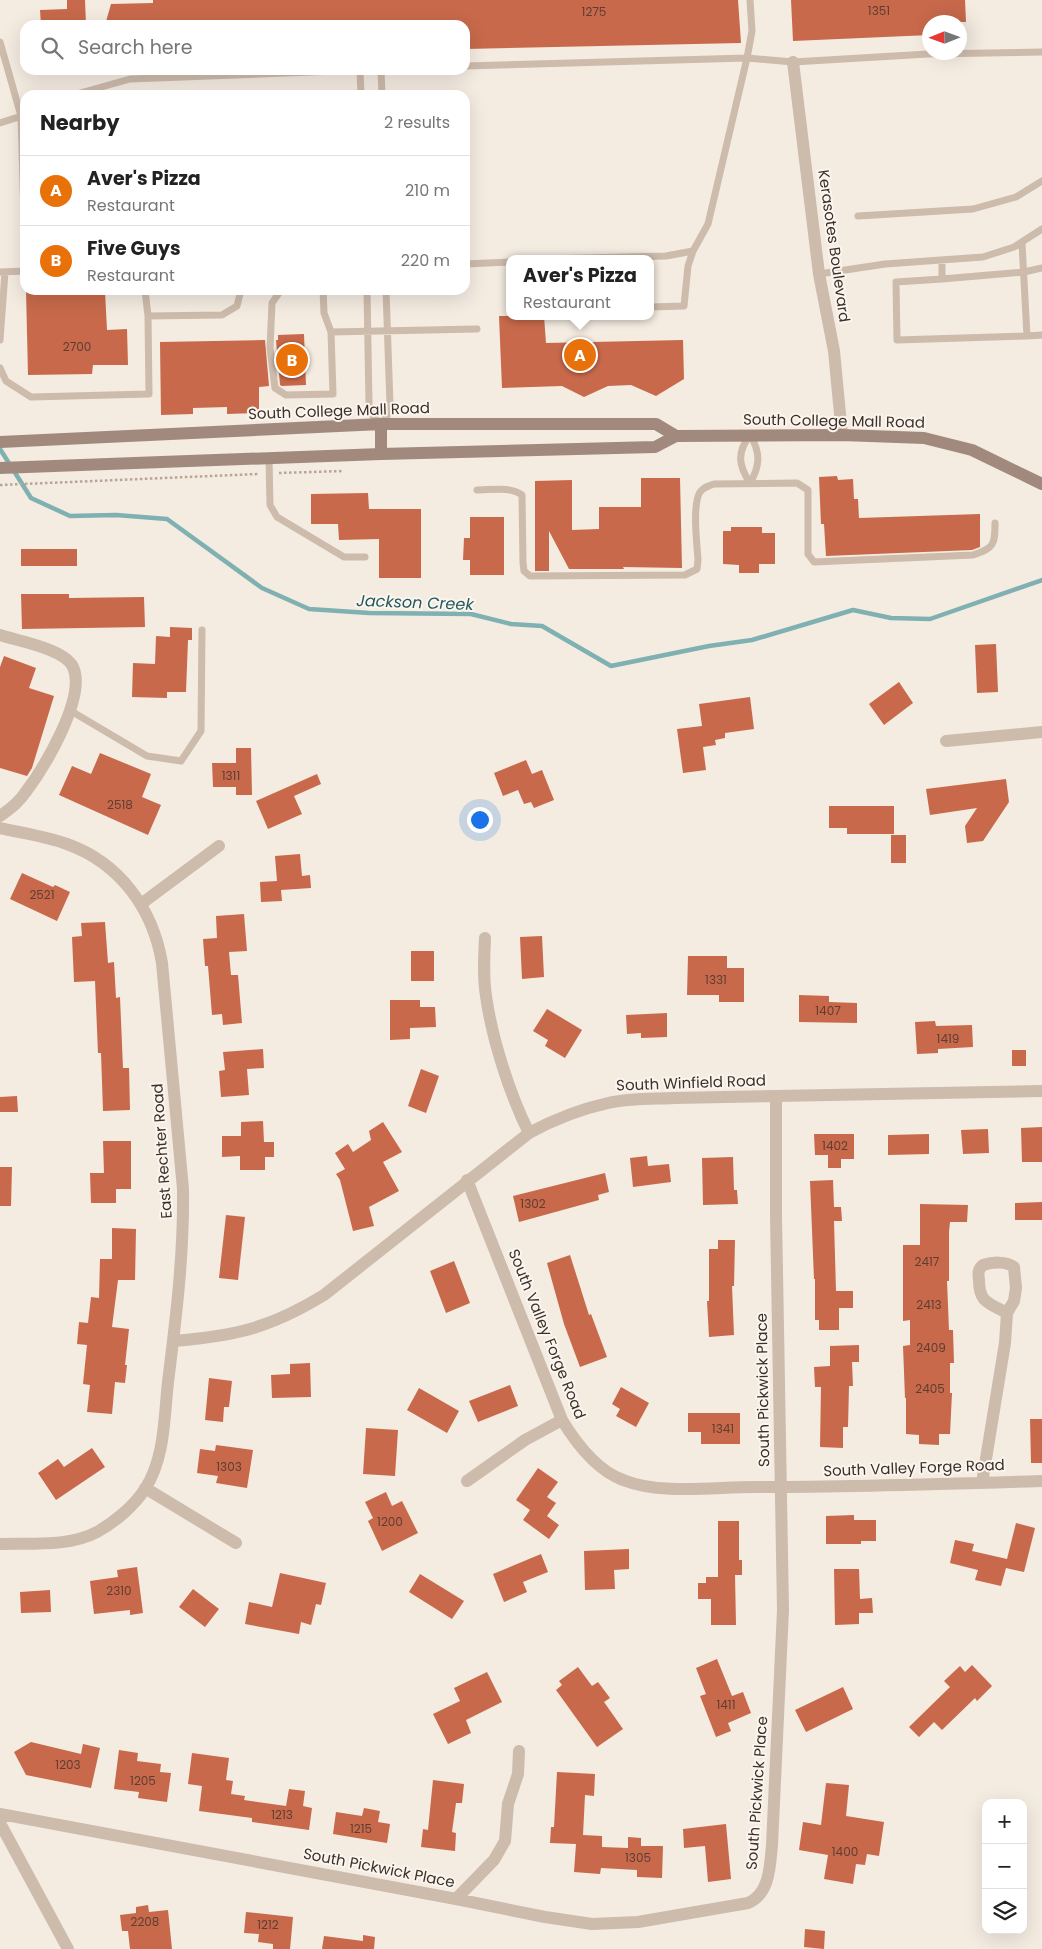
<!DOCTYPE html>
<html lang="en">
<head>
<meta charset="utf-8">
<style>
  body { margin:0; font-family:Poppins,sans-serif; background:#f2f2f2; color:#222 }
  .controls { position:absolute; right:15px; bottom:15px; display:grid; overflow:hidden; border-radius:10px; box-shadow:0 5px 20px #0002 }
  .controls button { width:45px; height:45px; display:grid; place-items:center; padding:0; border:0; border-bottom:1px solid #e0e0e0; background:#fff; color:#222; font:25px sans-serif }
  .compass { position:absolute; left:922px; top:15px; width:45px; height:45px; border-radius:50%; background:#fff; box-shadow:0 5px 20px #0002; rotate:269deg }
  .you { position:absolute; left:479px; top:819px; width:18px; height:18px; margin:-12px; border:4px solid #fff; border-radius:50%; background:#1a73e8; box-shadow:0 0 0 8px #1a73e833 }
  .badge { display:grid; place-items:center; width:32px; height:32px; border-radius:50%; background:#7c3aed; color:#fff; font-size:16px; font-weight:700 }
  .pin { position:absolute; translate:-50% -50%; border:2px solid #fff; box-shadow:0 1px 5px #0006 }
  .popup { position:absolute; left:506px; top:255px; width:148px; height:65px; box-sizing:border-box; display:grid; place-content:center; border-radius:10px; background:#fff; filter:drop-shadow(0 1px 4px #0005); font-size:16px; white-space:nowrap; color:#767676 }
  .popup b { font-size:19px; color:#222 }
  .popup::after { content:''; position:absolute; left:50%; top:100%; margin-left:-10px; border:10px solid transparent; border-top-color:#fff }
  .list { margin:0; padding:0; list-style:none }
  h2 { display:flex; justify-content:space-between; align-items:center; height:65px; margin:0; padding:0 20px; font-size:21px }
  h2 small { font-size:16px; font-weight:400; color:#767676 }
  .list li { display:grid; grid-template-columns:32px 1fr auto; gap:15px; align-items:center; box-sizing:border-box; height:70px; padding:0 20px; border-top:1px solid #e0e0e0 }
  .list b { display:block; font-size:19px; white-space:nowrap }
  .list p { margin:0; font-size:16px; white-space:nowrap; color:#767676 }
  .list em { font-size:16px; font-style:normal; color:#767676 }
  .icon { flex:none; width:28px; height:28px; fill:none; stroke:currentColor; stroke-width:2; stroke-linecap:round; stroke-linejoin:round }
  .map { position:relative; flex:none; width:1042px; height:1949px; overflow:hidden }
  .search { position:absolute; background:#fff; box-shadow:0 5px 20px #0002; left:20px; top:20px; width:450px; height:55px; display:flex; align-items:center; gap:12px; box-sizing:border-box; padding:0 18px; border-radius:15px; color:#767676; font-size:19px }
  .panel { position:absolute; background:#fff; box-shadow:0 5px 20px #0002; left:20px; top:90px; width:450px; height:205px; border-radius:15px }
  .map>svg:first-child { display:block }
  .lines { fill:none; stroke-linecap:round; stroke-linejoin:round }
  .stream { stroke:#7fb0b2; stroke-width:4.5 }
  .building { fill:#c8694b }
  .path { stroke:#b9a596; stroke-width:2.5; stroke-dasharray:2.5 2.5; stroke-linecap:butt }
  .service { stroke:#cdbbac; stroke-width:7 }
  .minor { stroke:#cdbbac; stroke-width:12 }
  .secondary { stroke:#a18a7d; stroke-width:12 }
  .labels { text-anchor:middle; stroke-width:4; stroke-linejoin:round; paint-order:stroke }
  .number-label { font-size:12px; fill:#5e3e33 }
  .street-label { font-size:15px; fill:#3b302b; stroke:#fbf5ee }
  .water-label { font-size:16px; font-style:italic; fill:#1f5a5e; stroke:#fbf5ee }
</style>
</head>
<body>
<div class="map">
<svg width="1042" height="1949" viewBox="0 0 1042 1949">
  <rect width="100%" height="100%" fill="#f4ebe1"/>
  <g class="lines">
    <!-- stream -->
    <path class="stream" d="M0 449 31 498 70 516 116 515 167 519 262 588 309 609 369 613 471 614 511 624 542 626 611 666 709 646 752 640 853 610 891 618 930 619 1042 580"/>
  </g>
  <!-- building -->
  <path class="building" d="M67 0H85L86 25H41L40 10 67 9Z
    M153 0H738L741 43 465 49V25H105L111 4 153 3Z
    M791 0H965L966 22H930V35L793 41Z
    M26 290H87L88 293 105 291 107 330 127 329 128 365H93L92 374 28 375Z
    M499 316H544L546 343 683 340 684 379 656 396 631 385 608 386 584 397 562 386 502 388Z
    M304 334 306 385 282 386 280 385 276 340H278V335Z
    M265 340 269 386 259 387V413L227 414V407L193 408V414L161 415 160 342Z
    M837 476 838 480 853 479 854 499H858L859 518 980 514V547L972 550 826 556 824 524H821L819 477Z
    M641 478H680L682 568 623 567 624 569H569L549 531V571H535V481L572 480V530L599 529V507H641Z
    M368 493 369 509H421V578H379V539L339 540 338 524H311V494Z
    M470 517H504V575H470V560H463L464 538H470Z
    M731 527H762V533H775V564H759V573H739V565L723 564V531H731Z
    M21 549H77V566H21Z
    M21 594H69V598L144 597 145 627 22 629Z
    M170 627 192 628V640H188L186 692H167V698L132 697 133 663 155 664 156 636 170 637Z
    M996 644 998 692 977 693 975 645Z
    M4 656 36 668 29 688 54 696 32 768 27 776 0 768V667Z
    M899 682 913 703 884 725 869 704Z
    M750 697 754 729 725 733V738L715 740 716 745 703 747 706 770 683 773 677 729 702 726 699 704Z
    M236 748H251L252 795H236V787H213L212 763H236Z
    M100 753 151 774 142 797 161 805 148 835 59 795 72 766 91 774Z
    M526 760 532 774 542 770 554 800 534 808 531 802 524 804 518 790 503 796 494 773Z
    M317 774 321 784 294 796 302 814 268 829 256 801Z
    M1006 779 1009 802 983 841 967 843 965 826 977 808 930 815 926 789Z
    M829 806H894V834H847V828H829Z
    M891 835H906V863H891Z
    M300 854 302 876 310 875 311 888 281 890 282 901 261 902 260 882 277 881 275 856Z
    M22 873 53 887 55 885 70 892 57 921 10 899Z
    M244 914 247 951 229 952 231 975H238L242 1023 223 1025 222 1014 212 1015 208 966H205L203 939 217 938 216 916Z
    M105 922 108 963 114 962 116 998 120 997 123 1068H129L130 1110 103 1111 101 1053H98L95 981 74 982 72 937 82 936 81 923Z
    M542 936 544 977 522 979 520 937Z
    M411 951H434V981H411Z
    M688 956H727V968H744V1002H719V995H687Z
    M799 995 829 996V1002L857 1003V1023L799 1022Z
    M390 1000H420V1007H435L436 1027 410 1028V1039L390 1040Z
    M547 1009 582 1030 565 1058 545 1046 548 1040 533 1031Z
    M667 1013V1037L641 1038V1033L627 1034 626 1015Z
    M935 1021 936 1026 972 1025 973 1047 938 1049V1053L917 1054 915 1022Z
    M263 1049 264 1068 247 1069 249 1095 221 1097 219 1071 225 1070 223 1052Z
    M1012 1050H1026V1066H1012Z
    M421 1069 439 1076 426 1113 408 1106Z
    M17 1096 18 1112H0V1097Z
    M263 1121 264 1142H274V1157H265V1170H240V1156L222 1157V1136H241V1122Z
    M383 1122 402 1152 383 1162 399 1191 369 1207 374 1226 353 1231 340 1180 336 1174 345 1169 335 1153 348 1144 353 1152 371 1140 369 1131Z
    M1042 1127V1162H1022L1021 1128Z
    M988 1129 989 1153 963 1154 961 1130Z
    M814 1134H854V1159H841V1168H828V1155H815Z
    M929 1134V1154L888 1155V1135Z
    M103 1141H131V1189H116V1203H91L90 1173H104Z
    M647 1156 648 1166 669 1164 671 1182 633 1187 630 1158Z
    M733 1157 734 1190H737L738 1204 703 1205 702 1158Z
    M0 1167H12L11 1206H0Z
    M605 1173 609 1192 598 1195 599 1200 519 1222 513 1196Z
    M833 1180 834 1207H841L842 1221H834L836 1291H853V1308H839V1330H819V1320H815V1279H814L810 1181Z
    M1042 1202V1220H1015V1203Z
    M920 1204 968 1205 967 1222H950L949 1232V1281H947L949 1330H953L954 1363H950V1393H952L950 1434H939V1445L919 1444V1435L906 1434V1398H905L903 1346 910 1345V1320L903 1321V1245H920Z
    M226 1215 245 1217 238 1280 219 1278Z
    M112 1228 136 1229 135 1280H118L112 1327 129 1329 125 1365H127L125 1383 115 1382 112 1414 87 1412 90 1385 83 1384 87 1345 77 1344 79 1322 88 1323 91 1297 99 1298 100 1259H112Z
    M718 1240H735L734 1286H732L734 1335 709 1337 707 1301H709V1249H718Z
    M570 1255 589 1315 591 1314 607 1357 580 1367 564 1324 547 1263Z
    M454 1261 470 1303 446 1313 430 1271Z
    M859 1345V1362H852L853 1386H849L848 1427H843V1448L820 1447 821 1387H815L814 1367 830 1366V1346Z
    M310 1363 311 1397 272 1398 271 1375 290 1374V1364Z
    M209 1378 232 1381 229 1407H224L223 1422 205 1420Z
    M510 1385 518 1406 478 1422 469 1401Z
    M621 1387 649 1403 636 1427 616 1416 620 1409 612 1404Z
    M419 1388 459 1411 447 1433 407 1410Z
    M688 1413H740V1444H701V1432H688Z
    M1030 1419H1042V1463H1031Z
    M366 1428 398 1430 395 1476 363 1474Z
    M216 1445 253 1450 247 1488 216 1483 218 1476 197 1473 200 1449 215 1451Z
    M92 1448 105 1467 56 1500 38 1473 58 1459 64 1467Z
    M538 1468 558 1482 547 1497 556 1503 547 1516 559 1525 549 1539 523 1520 530 1510 516 1500Z
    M386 1492 392 1506 402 1501 418 1533 382 1551 368 1521 373 1518 365 1502Z
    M854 1515V1520H876V1541H861V1544H826V1516Z
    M718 1521H739V1560H742V1575H735L736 1625H711V1599H698V1583H706V1577H718Z
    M1016 1523 1035 1528 1024 1572 1006 1568 1001 1586 975 1580 978 1570 950 1563 955 1540 974 1544 972 1551 1007 1559Z
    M629 1549V1569L614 1570 615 1589 585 1590 584 1551Z
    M541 1554 548 1572 523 1582 527 1592 504 1602 493 1574Z
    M137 1567 143 1613 130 1615V1610L94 1614 90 1581 118 1577 117 1570Z
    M834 1569H859L860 1599 872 1598 873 1613H859V1624L835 1625Z
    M280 1573 326 1583 321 1605 316 1604 311 1625 301 1622 299 1634 245 1624 249 1602 272 1607Z
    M420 1574 464 1601 452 1619 409 1592Z
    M193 1589 219 1609 205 1627 179 1607Z
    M50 1590 51 1612 21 1613 20 1592Z
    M717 1659 732 1696 743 1692 751 1713 728 1723 731 1731 716 1737 700 1696 706 1694 696 1668Z
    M972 1665 992 1686 977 1701 975 1698 942 1730 934 1722 919 1737 909 1727 950 1687 944 1681 960 1666 965 1672Z
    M578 1667 592 1686 598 1682 610 1698 604 1702 623 1729 597 1747 556 1690 562 1685 559 1681Z
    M487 1672 502 1702 466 1720 471 1733 448 1744 433 1714 460 1701 454 1688Z
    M843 1687 853 1709 806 1732 795 1710Z
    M31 1742 81 1754 83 1744 100 1748 91 1788 26 1775 14 1752Z
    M119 1750 138 1753 137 1761 161 1764 160 1772 171 1773 167 1802 138 1798 139 1792 114 1789Z
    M192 1753 229 1758 226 1780 233 1781 231 1794 245 1796 244 1800 286 1806 289 1789 305 1791 303 1806 312 1808 309 1830 252 1822V1818L199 1811 202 1786 188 1784Z
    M557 1772 595 1774 594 1796 585 1795 583 1835 602 1836V1847L628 1848V1837L641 1838V1846H663L662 1878 637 1877V1870L601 1868 600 1874 574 1872 576 1844 550 1843 551 1827H554Z
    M433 1780 464 1784 462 1803H456L452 1832 456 1833 455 1851 421 1847 423 1829 428 1830Z
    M826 1783 849 1785 846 1816 884 1822 879 1856 867 1854 865 1865 856 1864 853 1884 824 1879 828 1855 799 1850 803 1822 821 1825Z
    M364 1808 380 1811 378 1822 390 1824 387 1843 333 1834 336 1812 362 1816Z
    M726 1824 731 1879 708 1882 705 1846 684 1848 683 1829Z
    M148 1905 149 1912 168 1910 172 1949H130L128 1931H122L120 1915 136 1913V1907Z
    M246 1912 293 1917 290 1949H273V1944L258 1942 259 1934 244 1933Z
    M805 1929 825 1931 824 1949 804 1947Z
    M363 1935 375 1937 374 1949H322L324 1936 363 1941Z"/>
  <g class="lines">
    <!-- path -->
    <path class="path" d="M279 473 343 471
      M0 485 258 474"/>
    <!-- service -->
    <path class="service" d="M0 42 21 116 25 254
      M465 66 747 58 793 62 928 54 1042 52
      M360 70 361 95
      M381 70 382 95
      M73 95 130 79 363 70
      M0 123 25 115
      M858 216 973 209 1016 197 1042 181
      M543 259 666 256 693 251 708 224 747 58 752 31 750 0
      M942 261V279L896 282 897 340 1027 336 1022 243
      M465 264 510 262
      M0 272 25 271
      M819 274 885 264 983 257 1014 247 1042 229
      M942 279 1024 272 1042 268
      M145 290 148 316 222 315 237 306 241 290
      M281 290 272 303 270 348 275 388 286 395 333 394 331 332
      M323 290 324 313 331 332 477 329
      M367 290 369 404 372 415 381 424 387 416 390 405 386 290
      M650 307 684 306 688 266 693 251
      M1027 336 1042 335
      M0 340 5 272
      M0 368 6 381 31 397 149 394 148 316
      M750 435C761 453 760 466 750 483 738 465 737 452 750 435Z
      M269 458 270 505 277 517 344 557H365
      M477 490C490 490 511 486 522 495L523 563 524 571 530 576 685 575 697 569 698 560C697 544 692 505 700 492 704 487 708 486 714 484L797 483 808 490V554L814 562 973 555C994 548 995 545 995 523
      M71 711 147 756 181 761 201 731 202 630"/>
    <!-- minor -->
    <path class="minor" d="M793 62 819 274 834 351 842 435
      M0 635C18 641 65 649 73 667 87 697 44 768 25 793 19 802 9 810 0 816
      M946 741 1042 732
      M0 828C22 833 45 836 67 844 120 863 153 909 162 963L183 1189C184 1254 176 1318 168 1382 164 1418 165 1458 145 1489 134 1506 115 1522 97 1532 69 1547 31 1543 0 1544
      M141 904 219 846
      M485 938C484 958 483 977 486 996 492 1039 510 1095 529 1133
      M467 1180 562 1420C576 1443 596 1470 623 1480 663 1496 719 1486 762 1487 855 1487 949 1484 1042 1481
      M173 1341C236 1336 270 1328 324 1295L529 1133C553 1120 581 1109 608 1103 629 1098 652 1099 674 1098L1042 1091
      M467 1481 525 1440 562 1420
      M982 1483 1005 1343 1007 1313 1014 1301 1016 1288 1014 1267C1006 1261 992 1262 983 1265 978 1269 978 1273 979 1280 979 1303 989 1303 1007 1313
      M145 1488 236 1543
      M0 1814 456 1899 545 1917 592 1924 638 1922 748 1903C770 1894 770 1865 772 1845L783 1610 776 1215V1097
      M0 1823 68 1949
      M456 1899 494 1860 505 1841 508 1804 518 1774 519 1751"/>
    <!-- secondary -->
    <path class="secondary" d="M381 424V454
      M0 442 381 424H656L676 436
      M0 468 381 454 655 447 676 436 842 435 924 438 972 450 1042 484"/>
  </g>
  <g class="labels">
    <!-- number labels -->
    <g class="number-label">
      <text x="879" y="15">1351</text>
      <text x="594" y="16">1275</text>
      <text x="77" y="351">2700</text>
      <text x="231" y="780">1311</text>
      <text x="120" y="809">2518</text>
      <text x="42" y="899">2521</text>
      <text x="716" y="984">1331</text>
      <text x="828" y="1015">1407</text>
      <text x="948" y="1043">1419</text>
      <text x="835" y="1150">1402</text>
      <text x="533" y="1208">1302</text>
      <text x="927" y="1266">2417</text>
      <text x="929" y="1309">2413</text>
      <text x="931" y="1352">2409</text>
      <text x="930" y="1393">2405</text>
      <text x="723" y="1433">1341</text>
      <text x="229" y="1471">1303</text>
      <text x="390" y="1526">1200</text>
      <text x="119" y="1595">2310</text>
      <text x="726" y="1709">1411</text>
      <text x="68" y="1769">1203</text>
      <text x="143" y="1785">1205</text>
      <text x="282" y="1819">1213</text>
      <text x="361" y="1833">1215</text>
      <text x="845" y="1856">1400</text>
      <text x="638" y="1862">1305</text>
      <text x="145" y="1926">2208</text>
      <text x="268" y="1929">1212</text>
    </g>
    <!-- street labels -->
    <g class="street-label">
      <text transform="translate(834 246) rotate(82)" y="5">Kerasotes Boulevard</text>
      <text transform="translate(339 411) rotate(-2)" y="5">South College Mall Road</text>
      <text transform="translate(834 421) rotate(1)" y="5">South College Mall Road</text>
      <text transform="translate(691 1083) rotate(-2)" y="5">South Winfield Road</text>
      <text transform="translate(162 1151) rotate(-94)" y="5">East Rechter Road</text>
      <text transform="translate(547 1334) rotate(68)" y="5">South Valley Forge Road</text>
      <text transform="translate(763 1390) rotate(-91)" y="5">South Pickwick Place</text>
      <text transform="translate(914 1468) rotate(-2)" y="5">South Valley Forge Road</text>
      <text transform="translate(757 1793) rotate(-86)" y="5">South Pickwick Place</text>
      <text transform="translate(379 1868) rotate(11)" y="5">South Pickwick Place</text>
    </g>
    <!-- water labels -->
    <g class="water-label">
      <text transform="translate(415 602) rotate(2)" y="6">Jackson Creek</text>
    </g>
  </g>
</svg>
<div class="controls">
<button>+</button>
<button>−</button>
<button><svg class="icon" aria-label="layers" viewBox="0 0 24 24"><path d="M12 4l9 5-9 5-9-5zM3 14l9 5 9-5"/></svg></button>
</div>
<svg class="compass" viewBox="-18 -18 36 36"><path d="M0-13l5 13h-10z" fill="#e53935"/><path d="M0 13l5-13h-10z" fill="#767676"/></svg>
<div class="you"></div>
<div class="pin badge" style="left:580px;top:355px;background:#e8710a">A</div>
<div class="popup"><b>Aver's Pizza</b>Restaurant</div>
<div class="pin badge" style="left:292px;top:360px;background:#e8710a">B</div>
<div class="search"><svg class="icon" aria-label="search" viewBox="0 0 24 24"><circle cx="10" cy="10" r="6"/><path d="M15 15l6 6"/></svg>Search here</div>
<section class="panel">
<h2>Nearby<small>2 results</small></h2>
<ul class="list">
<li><span class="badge" style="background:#e8710a">A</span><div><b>Aver's Pizza</b><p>Restaurant</p></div><em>210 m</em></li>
<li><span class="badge" style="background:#e8710a">B</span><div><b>Five Guys</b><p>Restaurant</p></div><em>220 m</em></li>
</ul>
</section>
</div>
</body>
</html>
